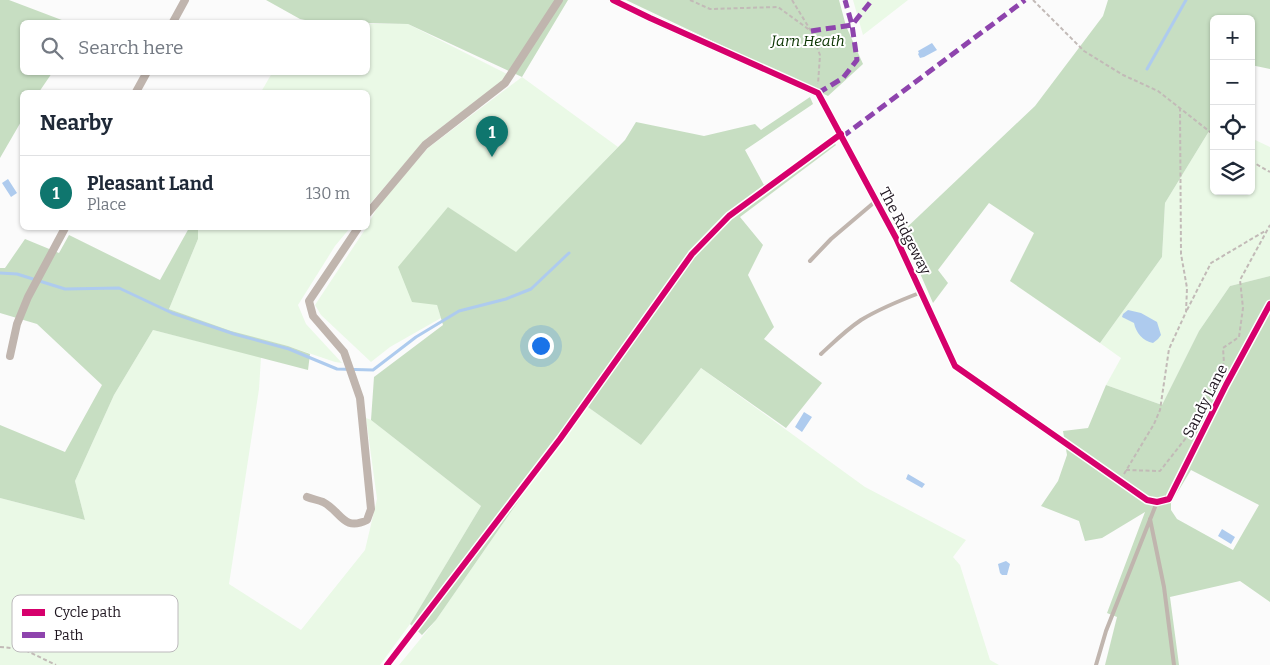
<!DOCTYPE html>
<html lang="en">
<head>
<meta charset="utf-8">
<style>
  body { margin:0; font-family:Bitter,serif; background:#f2f2f3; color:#1f2937 }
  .controls { position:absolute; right:15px; top:15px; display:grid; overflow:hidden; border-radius:8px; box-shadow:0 1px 4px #0004 }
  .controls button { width:45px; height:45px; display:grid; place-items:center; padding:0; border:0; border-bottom:1px solid #e0e1e3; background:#fff; color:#1f2937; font:25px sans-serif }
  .you { position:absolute; left:540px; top:345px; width:18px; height:18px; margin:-12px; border:4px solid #fff; border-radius:50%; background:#1a73e8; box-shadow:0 0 0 8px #1a73e833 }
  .badge { display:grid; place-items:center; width:32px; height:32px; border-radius:50%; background:#0f766e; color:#fff; font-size:16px; font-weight:700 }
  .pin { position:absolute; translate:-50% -41px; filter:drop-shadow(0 1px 2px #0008) }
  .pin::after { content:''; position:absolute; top:26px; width:18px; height:15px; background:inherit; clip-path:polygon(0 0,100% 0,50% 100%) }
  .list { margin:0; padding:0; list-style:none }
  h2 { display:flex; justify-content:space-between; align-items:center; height:65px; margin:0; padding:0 20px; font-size:21px }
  h2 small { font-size:16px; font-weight:400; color:#747a83 }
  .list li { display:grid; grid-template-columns:32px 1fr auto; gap:15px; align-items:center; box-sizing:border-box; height:75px; padding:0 20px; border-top:1px solid #e0e1e3 }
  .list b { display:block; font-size:19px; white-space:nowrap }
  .list p { margin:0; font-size:16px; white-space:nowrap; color:#747a83 }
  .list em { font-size:16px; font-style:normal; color:#747a83 }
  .icon { flex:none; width:28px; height:28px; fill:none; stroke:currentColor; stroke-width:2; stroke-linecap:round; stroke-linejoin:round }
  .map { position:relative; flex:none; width:1270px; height:665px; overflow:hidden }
  .search { position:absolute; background:#fff; box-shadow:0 1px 4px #0004; left:20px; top:20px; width:350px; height:55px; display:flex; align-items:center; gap:12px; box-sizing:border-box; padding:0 18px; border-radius:8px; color:#747a83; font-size:19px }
  .panel { position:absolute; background:#fff; box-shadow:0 1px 4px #0004; left:20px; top:90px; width:350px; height:140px; border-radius:8px }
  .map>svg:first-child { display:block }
  .green { fill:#eaf9e6 }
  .forest { fill:#c7dec2; fill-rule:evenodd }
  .water { fill:#aecbee }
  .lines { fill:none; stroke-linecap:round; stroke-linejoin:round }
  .stream { stroke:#aecbee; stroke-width:3 }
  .path { stroke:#c2bab7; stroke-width:2; stroke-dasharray:4 2.5; stroke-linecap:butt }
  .service { stroke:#c0b5ae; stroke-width:4 }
  .minor { stroke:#c0b5ae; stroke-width:8 }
  .quiet { stroke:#8e44ad; stroke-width:5; stroke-dasharray:10 5; stroke-linecap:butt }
  .cycleway-casing { stroke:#fff; stroke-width:9 }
  .cycleway { stroke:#d6006c; stroke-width:6 }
  .labels { text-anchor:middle; stroke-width:4; stroke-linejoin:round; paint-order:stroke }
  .park-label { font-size:15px; font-style:italic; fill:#0a3400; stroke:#fff }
  .street-label { font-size:15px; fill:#1e151f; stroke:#fff }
  .key { fill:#fff; stroke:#bcb9bc; stroke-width:1 }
  .key-label { font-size:14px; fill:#1e151f }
</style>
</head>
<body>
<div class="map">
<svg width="1270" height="665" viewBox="0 0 1270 665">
  <rect width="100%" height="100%" fill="#fbfbfb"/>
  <!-- green -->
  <path class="green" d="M853 0H908L863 35Z
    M368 24H408L507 74 502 81 426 139 368 206V92H261L272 73 368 72Z
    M522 77 618 147 516 253 448 207 437 305 441 318 390 347 371 362 321 315 315 305 366 228H368V224L380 203 428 148Z
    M1214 123V191H1251V138L1270 147V276L1230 286 1199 331 1162 405 1106 385 1121 358 1100 343 1162 257 1165 203Z
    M198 228H350L335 246 298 305 306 324 342 363 335 362 288 346 231 332 169 309 198 239Z
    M153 330 261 357 259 389 229 584 301 630 365 550 377 499 366 418 371 420 481 506 410 624 380 665H0V498L85 520 75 481 114 395Z
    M701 368 865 487 966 540 953 557 960 565 990 660 999 665H399L436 620 585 405 641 445Z"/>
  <!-- forest -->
  <path class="forest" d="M0 0H9L67 22H22V72L52 73 39 92H22V120L0 158Z
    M266 0H568L522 77 408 24 315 22 300 19Z
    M626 0H839L846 26 863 64 828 96Z
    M1108 0H1270V69L1251 65V19H1214V123L1165 203 1162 257 1100 343 1010 281 1034 233 989 203 938 270 948 283 933 303 902 232 1035 106 1103 16Z
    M810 97 813 104 745 150 764 185 831 138 836 145 740 217 763 245 748 275 774 327 764 339 822 383 786 428 701 368 641 445 585 405 436 620 422 635 410 624 481 506 371 420 374 377 443 325 437 305 412 302 398 267 448 207 516 252 625 140 636 122 704 136 755 124 761 130Z
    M189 228H198V239L169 309 231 331 288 346 310 354 308 370 153 330 114 395 75 481 85 520 0 498V425L65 452 102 385 37 324 0 313V268H5L25 239 59 253 69 235 160 280Z
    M1270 276V602L1240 581 1170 597 1179 665H1105L1117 617 1107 613 1145 512 1102 538 1085 541 1079 521 1041 506 1058 481 1067 455 1063 431 1088 428 1106 385 1162 405 1199 331 1230 286ZM1191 470 1259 505 1233 550 1177 519 1171 510V503Z"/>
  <!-- water -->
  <path class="water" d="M932 43 937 50 924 57 920 58 918 54 919 53 918 51Z
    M8 179 17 193 11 197 2 183Z
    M1128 310 1141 313 1157 322 1161 335 1158 339 1153 343C1143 341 1136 333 1134 323L1122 317 1123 314Z
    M804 412 812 417 802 432 795 427Z
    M908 474 925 484 922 488 906 479Z
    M1222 529 1235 537 1231 544 1218 536Z
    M1006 561 1010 564 1007 575H1002L1000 573 998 564Z"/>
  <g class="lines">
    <!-- stream -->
    <path class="stream" d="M1147 69 1186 0
      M0 273 17 274 65 289 119 288 172 313 234 334 289 349 337 369 373 370 416 337 459 311 506 299 531 289 569 253"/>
    <!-- path -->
    <path class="path" d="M690 0 710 9 778 7 811 31
      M792 0 811 31 820 55 818 84
      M1033 0 1084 51 1123 75 1158 91 1214 135
      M1251 161 1270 172
      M1187 310 1211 263 1265 231
      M1126 470 1160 471 1193 429 1224 363 1223 348 1239 337 1243 308 1240 280 1270 225
      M1124 474 1154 424 1160 410 1169 349 1186 312 1187 288 1181 254 1180 109
      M0 647 23 649 56 665"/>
    <!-- service -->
    <path class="service" d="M810 261 831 239 877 200
      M821 354C834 342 846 330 861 320 879 309 901 300 922 292
      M1150 519 1164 587 1174 665
      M1096 665 1106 631 1157 502"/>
    <!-- minor -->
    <path class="minor" d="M613 0 650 18 818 93 896 238 955 366 1147 500 1157 502 1169 499 1226 385 1270 304
      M173 22 185 0
      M136 92 147 72
      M368 213 425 145 505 83 559 0
      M10 356 17 324 28 297 65 228
      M307 497C312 499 318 500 323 502 341 511 343 532 367 520L371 509 360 398 344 352 313 316 309 301 358 228"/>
    <!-- quiet -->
    <path class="quiet" d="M811 31 852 25 872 0
      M818 93 843 78 857 60 852 25 845 0
      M842 137 1025 0"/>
    <!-- cycleway casing -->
    <g class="cycleway-casing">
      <path id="cycleway" d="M613 0 650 18 818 93 896 238 955 366 1147 500 1157 502 1169 499 1226 385 1270 304
        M387 665 560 439 692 254 729 216 841 134"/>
    </g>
    <!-- cycleway -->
    <use href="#cycleway" class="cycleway"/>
  </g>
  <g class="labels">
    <!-- park labels -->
    <g class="park-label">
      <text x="808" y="46">Jarn Heath</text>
    </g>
    <!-- street labels -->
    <g class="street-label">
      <text transform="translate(905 231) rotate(63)" y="5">The Ridgeway</text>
      <text transform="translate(1205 401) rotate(-63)" y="5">Sandy Lane</text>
    </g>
  </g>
  <!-- legend -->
  <rect x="12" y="595" width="166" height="57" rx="8" class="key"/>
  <rect x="22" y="609" width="23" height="7" fill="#d6006c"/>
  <rect x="22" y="632" width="23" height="6" fill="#8e44ad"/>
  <g class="key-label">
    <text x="54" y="617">Cycle path</text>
    <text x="54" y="640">Path</text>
  </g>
</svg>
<div class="controls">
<button>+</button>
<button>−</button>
<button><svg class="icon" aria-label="locate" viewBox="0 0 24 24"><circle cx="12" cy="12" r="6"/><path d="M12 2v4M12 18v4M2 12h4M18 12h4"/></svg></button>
<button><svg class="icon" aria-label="layers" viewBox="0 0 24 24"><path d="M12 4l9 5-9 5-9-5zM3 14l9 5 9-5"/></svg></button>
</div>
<div class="you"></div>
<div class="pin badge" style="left:492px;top:157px">1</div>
<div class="search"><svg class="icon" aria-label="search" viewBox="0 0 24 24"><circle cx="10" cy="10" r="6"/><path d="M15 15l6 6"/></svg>Search here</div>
<section class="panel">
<h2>Nearby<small></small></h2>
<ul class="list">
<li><span class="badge">1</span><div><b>Pleasant Land</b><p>Place</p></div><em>130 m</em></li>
</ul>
</section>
</div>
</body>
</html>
